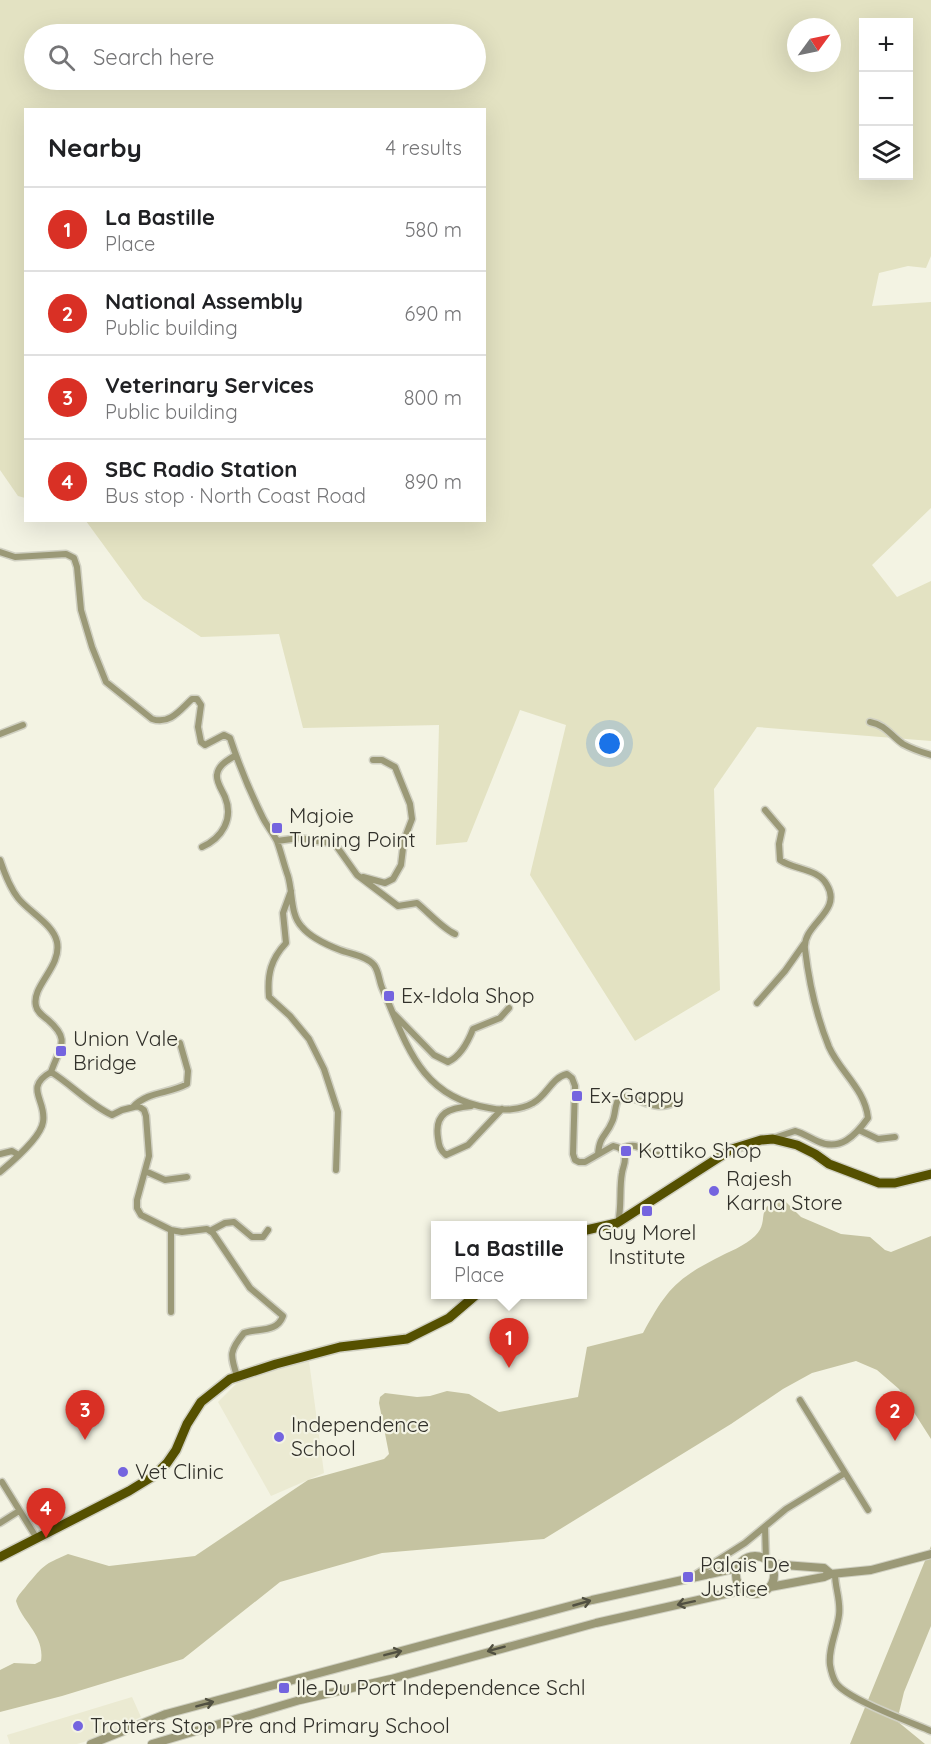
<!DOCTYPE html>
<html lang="en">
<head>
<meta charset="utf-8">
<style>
  body { margin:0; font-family:Quicksand,sans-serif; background:#f6f6f6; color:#202124 }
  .controls { position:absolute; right:18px; top:18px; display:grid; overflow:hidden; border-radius:0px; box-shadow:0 6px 24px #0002 }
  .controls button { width:54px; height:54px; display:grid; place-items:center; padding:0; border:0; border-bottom:2px solid #e0e0e0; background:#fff; color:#202124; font:30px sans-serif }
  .compass { position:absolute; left:787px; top:18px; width:54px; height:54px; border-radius:50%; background:#fff; box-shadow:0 6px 24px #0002; rotate:57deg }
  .you { position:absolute; left:610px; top:744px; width:21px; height:21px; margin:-15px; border:4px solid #fff; border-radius:50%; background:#1a73e8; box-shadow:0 0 0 9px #1a73e833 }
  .badge { display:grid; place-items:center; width:39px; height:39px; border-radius:50%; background:#d93025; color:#fff; font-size:20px; font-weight:700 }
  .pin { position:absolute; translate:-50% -50px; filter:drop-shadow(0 2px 3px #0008) }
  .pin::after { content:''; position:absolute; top:32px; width:21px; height:18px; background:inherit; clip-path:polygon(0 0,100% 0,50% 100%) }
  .popup { position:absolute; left:431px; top:1221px; width:156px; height:78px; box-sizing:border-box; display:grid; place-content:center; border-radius:0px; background:#fff; filter:drop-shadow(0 2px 4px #0005); font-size:20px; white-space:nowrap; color:#757577 }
  .popup b { font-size:22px; color:#202124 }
  .popup::after { content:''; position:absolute; left:50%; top:100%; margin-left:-12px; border:12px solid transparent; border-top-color:#fff }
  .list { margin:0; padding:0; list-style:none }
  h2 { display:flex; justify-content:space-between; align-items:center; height:78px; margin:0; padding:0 24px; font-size:26px }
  h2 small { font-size:20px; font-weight:400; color:#757577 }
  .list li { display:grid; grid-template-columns:39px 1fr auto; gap:18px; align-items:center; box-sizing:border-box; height:84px; padding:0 24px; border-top:2px solid #e0e0e0 }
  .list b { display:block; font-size:22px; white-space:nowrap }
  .list p { margin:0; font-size:20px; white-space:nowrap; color:#757577 }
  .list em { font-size:20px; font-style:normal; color:#757577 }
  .icon { flex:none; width:33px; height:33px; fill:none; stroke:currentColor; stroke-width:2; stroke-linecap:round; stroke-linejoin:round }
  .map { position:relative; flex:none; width:931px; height:1744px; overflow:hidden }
  .search { position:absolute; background:#fff; box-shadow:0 6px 24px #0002; left:24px; top:24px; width:462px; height:66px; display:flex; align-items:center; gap:15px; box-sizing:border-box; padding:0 21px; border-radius:33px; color:#757577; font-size:22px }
  .panel { position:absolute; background:#fff; box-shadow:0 6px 24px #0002; left:24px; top:108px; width:462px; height:414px; border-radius:0px }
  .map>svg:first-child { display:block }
  .built { fill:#ebead2 }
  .green { fill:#e3e2c2; fill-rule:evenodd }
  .water { fill:#c5c3a1 }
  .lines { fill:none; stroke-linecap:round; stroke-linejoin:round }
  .minor-casing { stroke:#d0d0c2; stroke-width:9 }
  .tertiary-casing { stroke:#d0d0c2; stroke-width:10 }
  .primary-casing { stroke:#d0d0c2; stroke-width:12 }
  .minor { stroke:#9b9977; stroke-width:6 }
  .tertiary { stroke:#9b9977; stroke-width:8 }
  .primary { stroke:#555000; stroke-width:9 }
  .oneway { stroke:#515041 }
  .poi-dot { fill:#7464df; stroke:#f3f3e3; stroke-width:2 }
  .labels { text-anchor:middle; stroke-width:4.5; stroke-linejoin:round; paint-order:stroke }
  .poi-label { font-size:21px; fill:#31302a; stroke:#f3f3e3; text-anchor:start }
</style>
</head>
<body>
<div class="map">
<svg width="931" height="1744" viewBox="0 0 931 1744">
  <rect width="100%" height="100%" fill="#f3f3e3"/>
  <!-- built -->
  <path class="built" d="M309 1361 324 1473 271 1496 218 1402 241 1379Z
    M132 1697 141 1717 84 1742 77 1744H10L7 1735Z"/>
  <!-- green -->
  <path class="green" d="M0 0H931V256L926 268 908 266 879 273 872 306 931 302V508L872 565 897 597 931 581V741L757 727 714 789 720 990 635 1041 530 875 566 725 520 710 467 842 436 845 439 725 303 728 279 634 201 637 143 599 86 521 484 520V110H26L25 498 18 496 0 470ZM864 22H908V176H864ZM796 27H832V63H796ZM34 34H476V80H34Z"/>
  <!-- water -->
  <path class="water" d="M777 1200 785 1201 801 1217 841 1234 870 1237 885 1250 891 1252 931 1236V1439L899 1389 877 1370 856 1361 812 1373 783 1389 731 1424 544 1539 382 1553 280 1582 183 1659 62 1696 0 1712V1670L14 1663 35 1664 41 1661C45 1635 22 1622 16 1601 18 1594 23 1591 27 1585 44 1565 43 1565 68 1554L109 1566 195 1556 308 1480 384 1459 389 1454 379 1403 380 1397 385 1393 417 1397 430 1396 447 1391 469 1394 499 1412 578 1397 587 1347 643 1333C665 1293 674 1280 715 1259 728 1252 745 1246 755 1236 770 1222 755 1209 777 1200Z
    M931 1546V1626L904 1692 897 1721 925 1744H850Z"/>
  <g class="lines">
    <!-- minor casing -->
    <g class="minor-casing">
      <path id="minor" d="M0 552 15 557 66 554 74 558 77 567 81 610 92 647 106 682 152 719C170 725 180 710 192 699H197L201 705 198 727 201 742 205 745 224 735 230 738C239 765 250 792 263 818 267 826 273 833 277 841 281 852 284 865 288 876 293 893 290 915 302 927 311 938 327 945 340 950 350 954 367 956 374 965 379 971 379 982 383 990 407 1045 420 1097 489 1108 502 1111 521 1110 533 1103 547 1096 551 1078 567 1074L572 1078 575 1086 573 1154 575 1160 579 1162H585L613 1146C618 1147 622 1148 624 1154 627 1161 623 1166 622 1173 619 1190 622 1206 618 1223
        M870 722C886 725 890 735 903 744 912 749 921 752 931 755
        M0 734 23 725
        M765 810 782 830 779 844 780 860C794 870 818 868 827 885 843 912 802 924 805 949 809 983 816 1015 829 1047 840 1072 865 1089 868 1118 855 1136 840 1152 817 1141 810 1138 803 1133 795 1131L774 1138
        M277 841 299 838 335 844 357 875 398 906 417 903C428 912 443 929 455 934
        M202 847C222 838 234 819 225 797 222 790 216 782 217 775 218 765 228 760 236 755
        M0 860C4 872 10 888 18 898 29 912 53 924 57 942 62 967 31 986 36 1006 37 1012 43 1016 48 1020 71 1040 60 1046 51 1072 23 1088 47 1100 43 1122 41 1137 12 1162 0 1172
        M363 877 385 883 393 879 401 865 404 840 412 819 410 804 395 767 382 760H373
        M291 891 283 913 286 943C271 959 267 974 269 997L290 1016 309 1039 324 1069 338 1112 336 1170
        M757 1003 785 971 804 944
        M394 1014 434 1055 448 1062C461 1056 468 1042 473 1029L500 1018 509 1008
        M51 1072C72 1085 90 1105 112 1115L122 1110 138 1106 144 1110 146 1116 149 1156 137 1200V1208L141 1215 171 1230 182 1232 207 1229 213 1233 250 1288 283 1316C277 1333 258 1328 244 1333 229 1351 230 1355 237 1376
        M471 1106C450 1108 434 1112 438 1138 439 1146 440 1150 446 1155L468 1145 502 1109
        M133 1107C148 1091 169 1094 187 1084L188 1071 180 1043
        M859 1130 878 1139 895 1137
        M621 1149C642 1139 642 1156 661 1155
        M0 1154 12 1151 17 1154
        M598 1154C600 1134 606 1137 612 1122 616 1114 614 1106 619 1098 636 1092 652 1115 675 1102
        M145 1171 165 1180 187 1177
        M171 1230V1312
        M210 1231 225 1223 234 1222 252 1237H263L268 1230
        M800 1400 868 1510
        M2 1482 36 1537
        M0 1523 19 1511
        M765 1527 766 1560
        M835 1574C835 1588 841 1601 839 1615 837 1632 828 1648 830 1665 831 1671 833 1678 836 1683 847 1699 910 1722 931 1731
        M693 1576 745 1543 786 1509 845 1473"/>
    </g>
    <!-- tertiary casing -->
    <g class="tertiary-casing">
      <path id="tertiary" d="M736 1575a19 19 0 1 1 38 0a19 19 0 1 1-38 0Z
        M770 1564 824 1568 831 1574
        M770 1587 824 1577 831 1574 871 1570 931 1554
        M91 1744 166 1714 592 1600 737 1568
        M152 1744 300 1700 391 1679 596 1623 743 1590"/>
    </g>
    <!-- primary casing -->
    <g class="primary-casing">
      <path id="primary" d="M582 1231 617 1223 732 1149 761 1140 773 1139 797 1145 815 1154 829 1164 879 1183H895L931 1174
        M0 1557 129 1491 155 1475 167 1463 176 1450 187 1424 201 1402 230 1379 276 1364 340 1347 407 1339 449 1318 477 1294"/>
    </g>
    <!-- minor -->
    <use href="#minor" class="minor"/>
    <!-- tertiary -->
    <use href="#tertiary" class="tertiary"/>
    <!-- primary -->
    <use href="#primary" class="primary"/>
  </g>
  <!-- one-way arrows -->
  <defs><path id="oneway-shaft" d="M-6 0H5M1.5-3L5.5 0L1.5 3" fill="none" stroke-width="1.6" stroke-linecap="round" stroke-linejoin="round" transform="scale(1.5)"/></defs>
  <g class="oneway">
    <use href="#oneway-shaft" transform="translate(582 1603) rotate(-16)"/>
    <use href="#oneway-shaft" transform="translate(686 1603) rotate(168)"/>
    <use href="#oneway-shaft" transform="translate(496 1649) rotate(165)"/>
    <use href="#oneway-shaft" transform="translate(393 1653) rotate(-14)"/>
    <use href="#oneway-shaft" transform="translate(205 1704) rotate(-15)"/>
  </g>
  <!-- markers -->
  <g class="poi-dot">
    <rect x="271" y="822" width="12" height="12" rx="3"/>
    <rect x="383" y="990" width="12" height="12" rx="3"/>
    <rect x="55" y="1045" width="12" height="12" rx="3"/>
    <rect x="571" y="1090" width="12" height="12" rx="3"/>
    <rect x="620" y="1145" width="12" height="12" rx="3"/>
    <circle cx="714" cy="1191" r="6"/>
    <rect x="641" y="1205" width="12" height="12" rx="3"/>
    <circle cx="279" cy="1437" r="6"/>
    <circle cx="123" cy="1472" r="6"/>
    <rect x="682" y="1571" width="12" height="12" rx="3"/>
    <rect x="278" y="1682" width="12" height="12" rx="3"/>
    <circle cx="78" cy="1726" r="6"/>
  </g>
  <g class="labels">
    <!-- poi labels -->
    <g class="poi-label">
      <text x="289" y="823">Majoie<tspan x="289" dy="24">Turning Point</tspan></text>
      <text x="401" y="1003">Ex-Idola Shop</text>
      <text x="73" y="1046">Union Vale<tspan x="73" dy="24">Bridge</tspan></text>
      <text x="589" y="1103">Ex-Gappy</text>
      <text x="638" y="1158">Kottiko Shop</text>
      <text x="726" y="1186">Rajesh<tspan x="726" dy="24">Karna Store</tspan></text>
      <text x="647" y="1240" text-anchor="middle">Guy Morel<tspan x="647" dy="24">Institute</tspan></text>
      <text x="291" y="1432">Independence<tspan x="291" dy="24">School</tspan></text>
      <text x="135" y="1479">Vet Clinic</text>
      <text x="700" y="1572">Palais De<tspan x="700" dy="24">Justice</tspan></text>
      <text x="296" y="1695">Ile Du Port Independence Schl</text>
      <text x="90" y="1733">Trotters Stop Pre and Primary School</text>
    </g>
  </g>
</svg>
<div class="controls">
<button>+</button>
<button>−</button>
<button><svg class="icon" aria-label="layers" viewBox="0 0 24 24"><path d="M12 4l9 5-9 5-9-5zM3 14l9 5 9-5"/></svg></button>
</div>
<svg class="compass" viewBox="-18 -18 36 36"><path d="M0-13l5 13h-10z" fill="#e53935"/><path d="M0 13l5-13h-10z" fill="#757577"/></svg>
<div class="you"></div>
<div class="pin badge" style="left:509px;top:1368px">1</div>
<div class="popup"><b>La Bastille</b>Place</div>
<div class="pin badge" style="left:895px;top:1441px">2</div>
<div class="pin badge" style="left:85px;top:1440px">3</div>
<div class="pin badge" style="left:46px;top:1538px">4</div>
<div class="search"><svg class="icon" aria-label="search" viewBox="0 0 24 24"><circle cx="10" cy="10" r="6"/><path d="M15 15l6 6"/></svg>Search here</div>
<section class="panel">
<h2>Nearby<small>4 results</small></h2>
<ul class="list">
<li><span class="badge">1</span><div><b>La Bastille</b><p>Place</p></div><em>580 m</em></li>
<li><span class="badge">2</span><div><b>National Assembly</b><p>Public building</p></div><em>690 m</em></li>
<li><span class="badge">3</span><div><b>Veterinary Services</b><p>Public building</p></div><em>800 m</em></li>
<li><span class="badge">4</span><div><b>SBC Radio Station</b><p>Bus stop · North Coast Road</p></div><em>890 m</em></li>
</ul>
</section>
</div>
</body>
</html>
